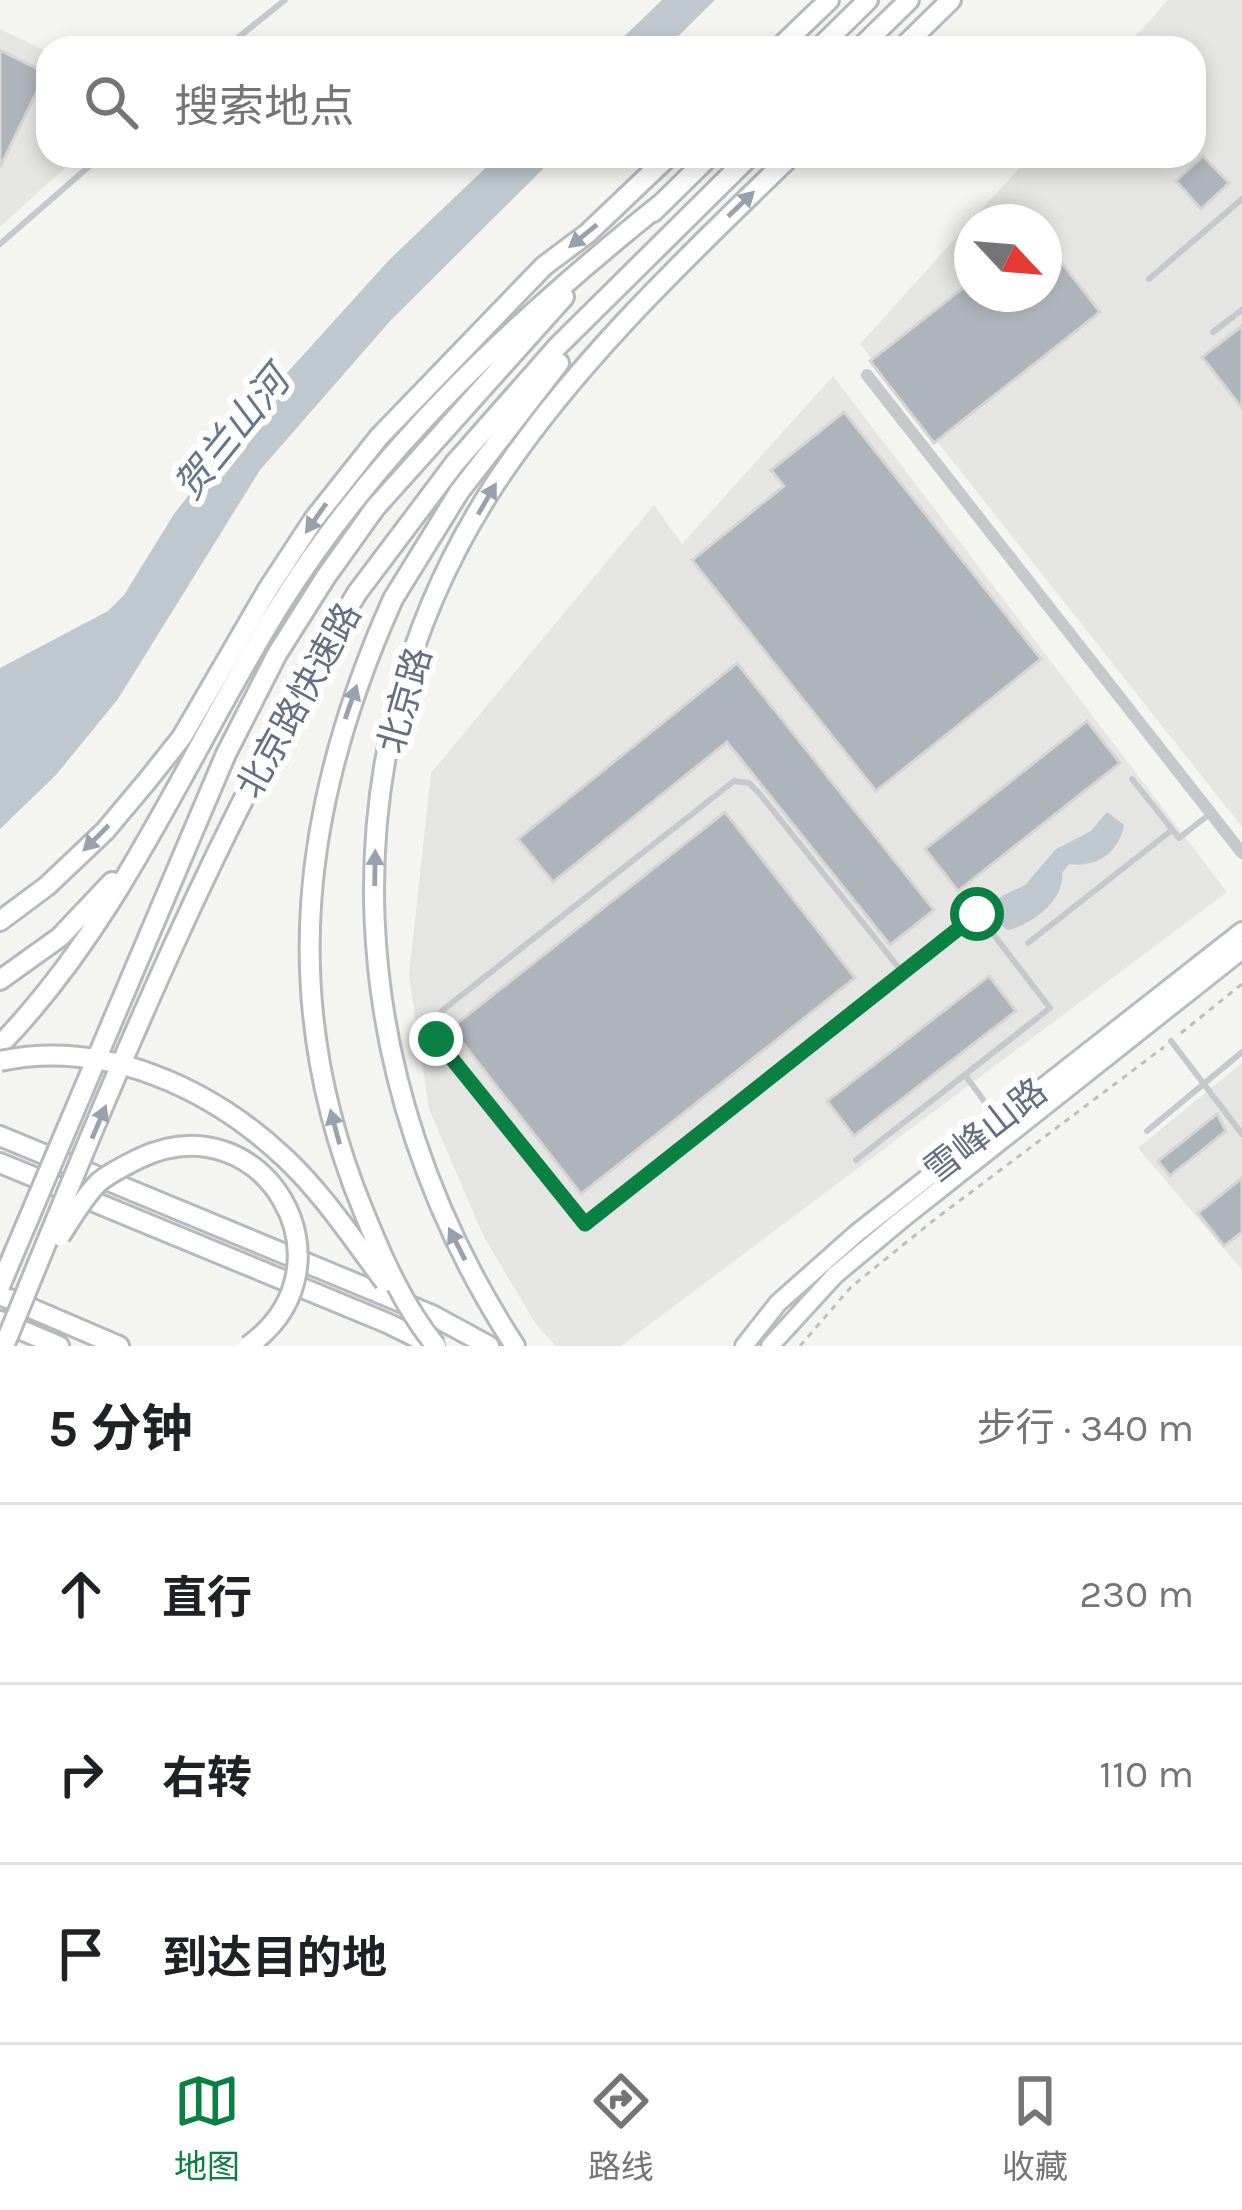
<!DOCTYPE html>
<html lang="zh">
<head>
<meta charset="utf-8">
<style>
  body { margin:0; font-family:Karla,"Noto Sans SC",sans-serif; background:#f6f6f6; color:#202124 }
  .compass { position:absolute; left:954px; top:204px; width:108px; height:108px; border-radius:50%; background:#fff; box-shadow:0 6px 18px #0003; rotate:116deg }
  .stop { position:absolute; width:36px; height:36px; margin:-27px; border:9px solid #0b8043; border-radius:50%; background:#fff }
  .stop.end { background:#0b8043; border-color:#fff; box-shadow:0 3px 12px #0008 }
  .list { margin:0; padding:0; list-style:none }
  h2 { display:flex; justify-content:space-between; align-items:center; height:156px; margin:0; padding:0 48px; font-size:51px }
  h2 small { font-size:39px; font-weight:400; color:#757577 }
  .list li { display:grid; grid-template-columns:78px 1fr auto; gap:36px; align-items:center; box-sizing:border-box; height:180px; padding:0 48px; border-top:3px solid #e0e0e0 }
  .list b { display:block; font-size:45px; white-space:nowrap }
  .list em { font-size:39px; font-style:normal; color:#757577 }
  .icon { flex:none; width:66px; height:66px; fill:none; stroke:currentColor; stroke-width:2; stroke-linecap:round; stroke-linejoin:round }
  .map { position:relative; flex:none; width:1242px; height:1346px; overflow:hidden }
  .search { position:absolute; background:#fff; box-shadow:0 6px 18px #0003; left:36px; right:36px; top:36px; height:132px; display:flex; align-items:center; gap:30px; box-sizing:border-box; padding:0 42px; border-radius:36px; color:#757577; font-size:45px }
  .sheet { height:696px; background:#fff }
  nav { display:flex; justify-content:space-around; align-items:center; box-sizing:border-box; height:168px; border-top:3px solid #e0e0e0; background:#fff; font-size:33px; color:#757577 }
  nav a { display:grid; justify-items:center; gap:6px }
  nav .on { color:#0b8043 }
  .map>svg:first-child { display:block }
  .built { fill:#e5e5e4; fill-rule:evenodd }
  .water { fill:#bfc8cf }
  .building { fill:#aeb4bb; stroke:#d5d6d3; stroke-width:3 }
  .lines { fill:none; stroke-linecap:round; stroke-linejoin:round }
  .secondary-casing { stroke:#b8bbc0; stroke-width:22 }
  .primary-casing { stroke:#b6b9be; stroke-width:24 }
  .trunk-casing { stroke:#b6b8bc; stroke-width:24 }
  .path { stroke:#bdbec1; stroke-width:3; stroke-dasharray:6 6; stroke-linecap:butt }
  .service { stroke:#c6c8cc; stroke-width:6 }
  .minor { stroke:#c6c8cc; stroke-width:12 }
  .secondary { stroke:#fff; stroke-width:16 }
  .primary { stroke:#fff; stroke-width:18 }
  .trunk { stroke:#fff; stroke-width:18 }
  .trunk-bridge-casing { stroke:#b6b8bc; stroke-width:24; stroke-linecap:butt }
  .trunk-bridge { stroke:#fff; stroke-width:18 }
  .oneway { fill:#99a1ae }
  .route { stroke:#0b8043; stroke-width:15 }
  .labels { text-anchor:middle; stroke-width:12; stroke-linejoin:round; paint-order:stroke }
  .street-label { font-size:36px; fill:#626f83; stroke:#fff }
  .water-label { font-size:39px; font-style:italic; fill:#627888; stroke:#fff }
</style>
</head>
<body>
<div class="map">
<svg width="1242" height="1346" viewBox="0 0 1242 1346">
  <rect width="100%" height="100%" fill="#f4f5f0"/>
  <!-- built -->
  <path class="built" d="M1168 0H1242V827L860 344 1030 156H1194V48H1125ZM972 222H1044V294H972Z
    M0 29 48 52V109L43 120 48 124V156H78L0 227Z
    M833 376 1227 892 621 1346H556L535 1323 483 1235 429 1109 409 975 431 773 654 505 682 544Z
    M1242 1063V1270L1138 1148Z"/>
  <!-- water -->
  <path class="water" d="M662 0H715L666 48H612Z
    M498 156H556L391 320 260 470 118 699 56 775 0 829V668L108 611 124 595 174 514 267 395 389 260Z
    M1107 812 1124 825C1119 853 1096 868 1069 864L1062 873C1065 900 1032 925 1007 930 997 922 993 917 993 904L1002 896 1025 885 1056 849 1091 831Z"/>
  <!-- building -->
  <path class="building" d="M0 50 46 73 0 167Z
    M1203 156 1229 183 1201 209 1176 181Z
    M1044 240 1100 312 934 443 870 361 972 281V294H1044Z
    M1242 326V408L1202 357Z
    M844 412 1041 659 876 791 692 560 784 486 771 470Z
    M737 663 934 910 890 945 727 742 553 882 518 839Z
    M1087 721 1120 763 958 891 925 849Z
    M725 812 855 978 581 1194 451 1028Z
    M989 976 1016 1011 854 1136 827 1101Z
    M1217 1114 1226 1131 1170 1176 1158 1161Z
    M1242 1178V1232L1224 1246 1198 1213Z"/>
  <g class="lines">
    <!-- secondary casing -->
    <g class="secondary-casing">
      <path id="secondary" d="M744 1346 778 1303 857 1233 1242 931
        M770 1346 835 1275 901 1220 1242 950"/>
    </g>
    <!-- primary casing -->
    <g class="primary-casing">
      <path id="primary" d="M779 48 829 0
        M902 48 951 0
        M0 921 47 886 105 831 147 781 182 737 268 589 314 519 379 437 544 266 588 233 669 156
        M0 1136 432 1315 489 1346
        M0 1163 387 1323 434 1346
        M515 1346C344 1083 319 757 493 487 574 363 685 259 791 156"/>
    </g>
    <!-- trunk casing -->
    <g class="trunk-casing">
      <path id="trunk" d="M819 48 868 0
        M860 48 909 0
        M653 212 710 156
        M325 578 375 508 564 297
        M357 593 455 463 558 346 750 156
        M393 599 459 492 559 363
        M0 980 60 937 112 882
        M0 1045C124 917 189 750 282 602 381 445 519 318 662 203
        M0 1295 119 1346
        M0 1321 59 1346"/>
    </g>
    <!-- path -->
    <path class="path" d="M1181 1033 1242 984
      M800 1346 851 1287 934 1220 1164 1047"/>
    <!-- service -->
    <path class="service" d="M225 48 285 0
      M0 244 101 156
      M1149 279 1242 199
      M1213 332 1242 310
      M1132 779 1179 838 1211 813
      M1028 943 1172 830
      M1171 1041 1242 1134
      M965 1075 998 1120
      M1147 1131 1242 1052
      M856 1160 1050 1008 977 913 585 1224 436 1038V1019L444 1009 734 781 749 783 759 793 903 973"/>
    <!-- minor -->
    <path class="minor" d="M867 375 1242 853"/>
    <!-- secondary -->
    <use href="#secondary" class="secondary"/>
    <!-- primary -->
    <use href="#primary" class="primary"/>
    <!-- trunk -->
    <use href="#trunk" class="trunk"/>
    <!-- trunk-bridge casing -->
    <g class="trunk-bridge-casing">
      <path id="trunk-bridge" d="M393 599C302 802 276 999 363 1210 382 1257 403 1306 436 1346
        M0 1061C105 1039 211 1088 286 1159 324 1195 354 1241 385 1282
        M60 1236C72 1218 83 1198 98 1183 109 1173 124 1166 138 1159 263 1098 361 1266 248 1346
        M0 1286 226 754 277 654 325 578
        M4 1346C109 1090 213 830 357 593"/>
    </g>
    <!-- trunk-bridge -->
    <use href="#trunk-bridge" class="trunk-bridge"/>
  </g>
  <!-- one-way arrows -->
  <defs><path id="oneway-solid" d="M-6-.8H1V-3.2L6.5 0L1 3.2V.8H-6Z" transform="scale(3)"/></defs>
  <g class="oneway">
    <use href="#oneway-solid" transform="translate(741 204) rotate(-44)"/>
    <use href="#oneway-solid" transform="translate(583 236) rotate(141)"/>
    <use href="#oneway-solid" transform="translate(487 499) rotate(-60)"/>
    <use href="#oneway-solid" transform="translate(316 518) rotate(125)"/>
    <use href="#oneway-solid" transform="translate(351 702) rotate(-71)"/>
    <use href="#oneway-solid" transform="translate(96 838) rotate(135)"/>
    <use href="#oneway-solid" transform="translate(375 868) rotate(-89)"/>
    <use href="#oneway-solid" transform="translate(99 1122) rotate(-67)"/>
    <use href="#oneway-solid" transform="translate(335 1127) rotate(-105)"/>
    <use href="#oneway-solid" transform="translate(457 1244) rotate(-117)"/>
  </g>
  <g class="lines">
    <!-- route -->
    <path class="route" d="M436 1039 585 1224 977 914"/>
  </g>
  <g class="labels">
    <!-- street labels -->
    <g class="street-label">
      <text transform="translate(298 700) rotate(-61)" y="13">北京路快速路</text>
      <text transform="translate(404 700) rotate(-74)" y="13">北京路</text>
      <text transform="translate(985 1130) rotate(-38)" y="13">雪峰山路</text>
    </g>
    <!-- water labels -->
    <g class="water-label">
      <text transform="translate(231 433) rotate(-51)" y="14">贺兰山河</text>
    </g>
  </g>
</svg>
<svg class="compass" viewBox="-18 -18 36 36"><path d="M0-13l5 13h-10z" fill="#e53935"/><path d="M0 13l5-13h-10z" fill="#757577"/></svg>
<div class="stop" style="left:977px;top:914px"></div>
<div class="stop end" style="left:436px;top:1039px"></div>
<div class="search"><svg class="icon" aria-label="search" viewBox="0 0 24 24"><circle cx="10" cy="10" r="6"/><path d="M15 15l6 6"/></svg>搜索地点</div>
</div>
<section class="sheet">
<h2>5 分钟<small>步行 · 340 m</small></h2>
<ul class="list">
<li><svg class="icon" aria-label="ahead" viewBox="0 0 24 24"><path d="M12 20V5M6 11l6-6 6 6"/></svg><div><b>直行</b></div><em>230 m</em></li>
<li><svg class="icon" aria-label="right" viewBox="0 0 24 24"><path d="M7 20v-9h11M14 6l5 5-5 5"/></svg><div><b>右转</b></div><em>110 m</em></li>
<li><svg class="icon" aria-label="arrive" viewBox="0 0 24 24"><path d="M6 21V4h12l-3 4 3 4H6"/></svg><div><b>到达目的地</b></div></li>
</ul>
</section>
<nav>
<a class="on"><svg class="icon" aria-label="map" viewBox="0 0 24 24"><path d="M3 6l6-2 6 2 6-2v14l-6 2-6-2-6 2zM9 4v14M15 6v14"/></svg>地图</a>
<a><svg class="icon" aria-label="directions" viewBox="0 0 24 24"><path d="M12 3l9 9-9 9-9-9zM9 14v-3h6M13 9l2 2-2 2"/></svg>路线</a>
<a><svg class="icon" aria-label="saved" viewBox="0 0 24 24"><path d="M7 4h10v16l-5-4-5 4z"/></svg>收藏</a>
</nav>
</body>
</html>
